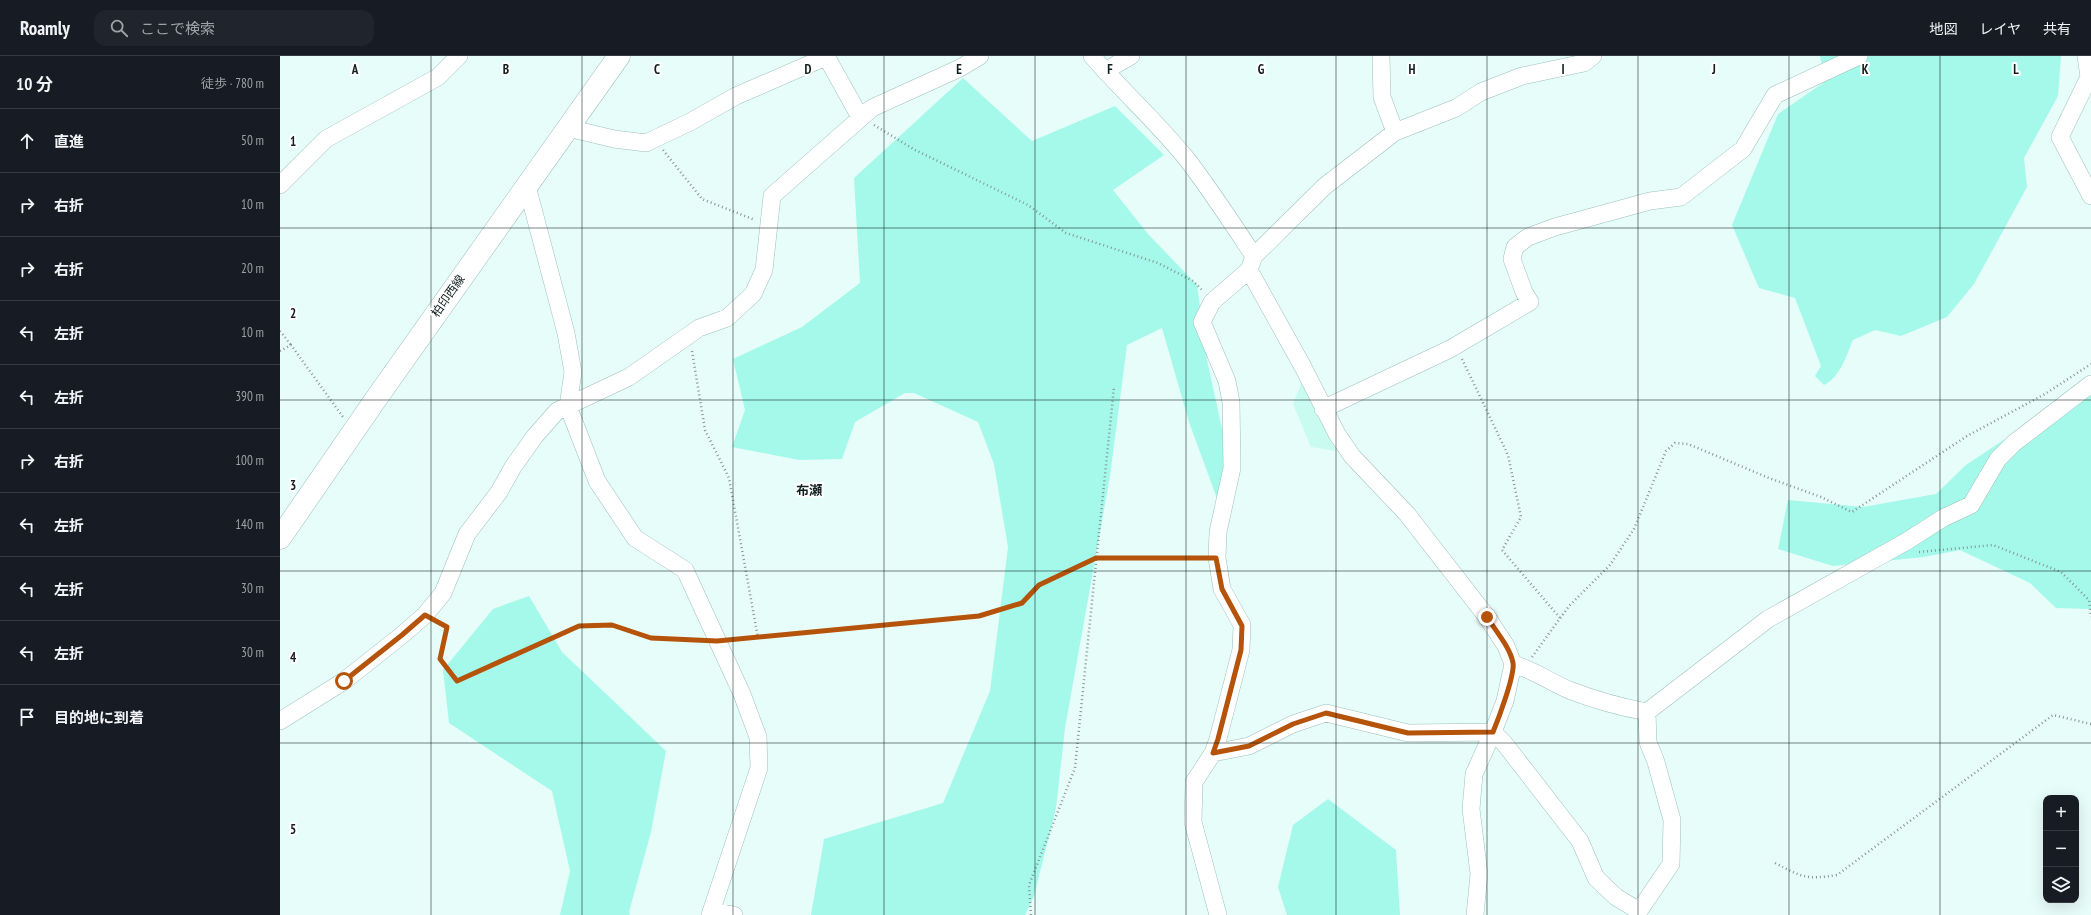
<!DOCTYPE html>
<html lang="ja">
<head>
<meta charset="utf-8">
<style>
  body { margin:0; font-family:"PT Sans Narrow","Noto Sans JP",sans-serif; background:#20242c; color:#f1f3f6 }
  .controls { position:absolute; right:12px; bottom:12px; display:grid; overflow:hidden; border-radius:8px; box-shadow:0 4px 16px #0002 }
  .controls button { width:36px; height:36px; display:grid; place-items:center; padding:0; border:0; border-bottom:1px solid #363941; background:#171b24; color:#f1f3f6; font:20px sans-serif }
  .stop { position:absolute; width:12px; height:12px; margin:-9px; border:3px solid #b45309; border-radius:50%; background:#fff }
  .stop.end { background:#b45309; border-color:#fff; box-shadow:0 1px 4px #0008 }
  .list { margin:0; padding:0; list-style:none }
  h2 { display:flex; justify-content:space-between; align-items:center; height:52px; margin:0; padding:0 16px; font-size:17px }
  h2 small { font-size:13px; font-weight:400; color:#9ea1a6 }
  .list li { display:grid; grid-template-columns:26px 1fr auto; gap:12px; align-items:center; box-sizing:border-box; height:64px; padding:0 16px; border-top:1px solid #363941 }
  .list b { display:block; font-size:15px; white-space:nowrap }
  .list em { font-size:13px; font-style:normal; color:#9ea1a6 }
  .icon { flex:none; width:22px; height:22px; fill:none; stroke:currentColor; stroke-width:2; stroke-linecap:round; stroke-linejoin:round }
  .map { position:relative; flex:none; width:1811px; height:859px; overflow:hidden }
  header { display:flex; align-items:center; gap:24px; box-sizing:border-box; height:56px; padding:0 20px; background:#171b24; border-bottom:1px solid #363941 }
  header strong { font-size:19px }
  nav { display:flex; gap:22px; margin-inline-start:auto; font-size:14px }
  .search { width:280px; height:36px; background:#20242c; display:flex; align-items:center; gap:10px; box-sizing:border-box; padding:0 14px; border-radius:12px; color:#9ea1a6; font-size:15px }
  main { display:flex }
  aside { flex:1; background:#171b24 }
  .map>svg:first-child { display:block }
  .built { fill:#cafbf1 }
  .green { fill:#a4f9ea }
  .lines { fill:none; stroke-linecap:round; stroke-linejoin:round }
  .street-casing { stroke:#9cc0b9; stroke-width:18 }
  .secondary-casing { stroke:#9cc0b9; stroke-width:23 }
  .path { stroke:#859794; stroke-width:2.5; stroke-dasharray:1 3; stroke-linecap:butt }
  .street { stroke:#fff; stroke-width:17 }
  .secondary { stroke:#fff; stroke-width:22 }
  .route { stroke:#b45309; stroke-width:5 }
  .grid { fill:none; stroke:#111f1d; stroke-width:1; stroke-opacity:0.55 }
  .labels { text-anchor:middle; stroke-width:4; stroke-linejoin:round; paint-order:stroke }
  .street-label { font-size:12px; fill:#111f1d; stroke:#fff }
  .neighbourhood-label { font-size:13px; font-weight:bold; fill:#111f1d; stroke:#fff }
  .grid-label { font-size:13px; text-anchor:middle; font-weight:bold; fill:#111f1d; stroke:#fff; stroke-width:4; stroke-linejoin:round; paint-order:stroke }
</style>
</head>
<body>
<header>
<strong>Roamly</strong>
<div class="search"><svg class="icon" aria-label="search" viewBox="0 0 24 24"><circle cx="10" cy="10" r="6"/><path d="M15 15l6 6"/></svg>ここで検索</div>
<nav><a>地図</a><a>レイヤ</a><a>共有</a></nav>
</header>
<main>
<aside>
<h2>10 分<small>徒歩 · 780 m</small></h2>
<ul class="list">
<li><svg class="icon" aria-label="ahead" viewBox="0 0 24 24"><path d="M12 20V5M6 11l6-6 6 6"/></svg><div><b>直進</b></div><em>50 m</em></li>
<li><svg class="icon" aria-label="right" viewBox="0 0 24 24"><path d="M7 20v-9h11M14 6l5 5-5 5"/></svg><div><b>右折</b></div><em>10 m</em></li>
<li><svg class="icon" aria-label="right" viewBox="0 0 24 24"><path d="M7 20v-9h11M14 6l5 5-5 5"/></svg><div><b>右折</b></div><em>20 m</em></li>
<li><svg class="icon" aria-label="left" viewBox="0 0 24 24"><path d="M17 20v-9H6M10 6l-5 5 5 5"/></svg><div><b>左折</b></div><em>10 m</em></li>
<li><svg class="icon" aria-label="left" viewBox="0 0 24 24"><path d="M17 20v-9H6M10 6l-5 5 5 5"/></svg><div><b>左折</b></div><em>390 m</em></li>
<li><svg class="icon" aria-label="right" viewBox="0 0 24 24"><path d="M7 20v-9h11M14 6l5 5-5 5"/></svg><div><b>右折</b></div><em>100 m</em></li>
<li><svg class="icon" aria-label="left" viewBox="0 0 24 24"><path d="M17 20v-9H6M10 6l-5 5 5 5"/></svg><div><b>左折</b></div><em>140 m</em></li>
<li><svg class="icon" aria-label="left" viewBox="0 0 24 24"><path d="M17 20v-9H6M10 6l-5 5 5 5"/></svg><div><b>左折</b></div><em>30 m</em></li>
<li><svg class="icon" aria-label="left" viewBox="0 0 24 24"><path d="M17 20v-9H6M10 6l-5 5 5 5"/></svg><div><b>左折</b></div><em>30 m</em></li>
<li><svg class="icon" aria-label="arrive" viewBox="0 0 24 24"><path d="M6 21V4h12l-3 4 3 4H6"/></svg><div><b>目的地に到着</b></div></li>
</ul>
</aside>
<div class="map">
<svg width="1811" height="859" viewBox="0 0 1811 859">
  <rect width="100%" height="100%" fill="#e7fdf9"/>
  <!-- built -->
  <path class="built" d="M1022 325 1056 395 1031 391 1013 348Z"/>
  <!-- green -->
  <path class="green" d="M1540 0H1781L1778 40 1744 102 1747 131 1694 228 1667 261 1621 280 1595 274 1573 284C1566 300 1561 320 1544 329L1535 320 1541 310 1515 242 1479 232 1452 169 1498 58 1546 25Z
    M683 22 752 85 835 50 884 99 833 134 868 178 917 229 928 309 943 377 949 445 939 448 909 366 882 272 847 289 830 420 785 672 776 752 754 840 745 859H531L544 783 663 747 710 635 728 491 714 408 698 366 634 337H625L575 366 562 403 519 404 452 391 465 354 453 303 522 271 580 227 574 122Z
    M1811 332V553L1776 552 1750 527 1680 494 1644 501 1553 510 1498 493 1508 444 1583 451 1656 438 1686 409 1755 363Z
    M249 540 282 596 386 695 371 776 349 856 350 859H280L290 815 272 735 169 667 163 614 213 553Z
    M1048 743 1116 794 1120 859H1007L998 831 1013 769Z"/>
  <g class="lines">
    <!-- street casing -->
    <g class="street-casing">
      <path id="street" d="M546 0 580 61
        M812 0C842 35 877 66 906 102 930 133 952 167 974 200L969 214 1023 311 1057 378 1072 400 1127 458 1207 561 1226 590 1233 608 1225 645 1213 676 1194 718 1191 753 1199 818 1195 859
        M1101 0 1102 41 1115 76
        M1806 0 1809 21 1780 81 1811 140
        M825 15 851 0
        M288 72 334 83 366 87 410 66 456 40 546 1
        M0 129 46 83 158 21 179 0
        M247 130 286 277 293 316 288 350 317 425 355 482 405 514 462 638 478 681 479 712 430 859
        M974 200 1045 130 1115 76 1176 52 1201 36 1242 20 1304 7 1313 0
        M1043 353 1170 293 1250 246 1244 236 1232 203 1235 191 1248 181 1275 171 1370 145 1401 141 1463 93 1495 39 1579 0
        M1233 608C1254 614 1270 626 1289 634 1315 644 1340 651 1367 656L1488 563 1627 485 1663 462 1691 449 1718 403 1734 387 1811 328
        M0 665 64 625 122 579 145 559 163 537 187 478 219 436 233 411 255 380 277 355 349 321 419 272 447 262 473 238 484 214 492 140 592 52 680 12 700 0
        M933 697 969 690 1013 668 1046 657 1128 677 1213 676 1224 687 1300 785 1316 822 1336 841 1359 855 1391 808 1392 764 1376 706 1368 686 1367 656
        M431 855 454 859
        M938 859 913 766 914 726 933 697 938 683 961 594 962 569 942 533 937 502 938 476 952 412 951 346 947 325 922 266 932 246 969 214"/>
    </g>
    <!-- secondary casing -->
    <g class="secondary-casing">
      <path id="secondary" d="M0 482 98 340 339 0"/>
    </g>
    <!-- path -->
    <path class="path" d="M594 69 635 94 748 149 786 177 878 207 913 225 923 235
      M383 94 422 143 475 164
      M0 275 11 289
      M0 295 11 289 63 361
      M412 295 425 374 449 422 478 582
      M1182 303 1228 399 1241 461 1222 494 1280 562
      M1639 496 1713 489 1781 516 1809 544 1811 561
      M158 566 167 571 160 603 177 625 299 570 332 569 371 582 421 585
      M454 584 699 560 742 547 759 529 816 502H922
      M1252 601 1289 550 1330 509 1354 473 1386 395 1395 387 1408 388 1489 422 1541 441 1572 456 1687 380 1765 338 1811 308
      M1495 807C1522 821 1526 824 1557 819L1773 659 1811 668
      M751 859 749 829 795 712 834 331"/>
    <!-- street -->
    <use href="#street" class="street"/>
    <!-- secondary -->
    <use href="#secondary" class="secondary"/>
  </g>
  <g class="lines">
    <!-- route -->
    <path class="route" d="M64 625 122 579 145 559 167 571 160 603 177 625 299 570 332 569 371 582 437 585 699 560 742 547 759 529 816 502H936L942 533 962 570 961 594 938 683 933 697 969 690 1013 668 1046 657 1128 677 1213 676C1218 664 1235 619 1233 607 1230 591 1215 574 1207 561"/>
  </g>
  <!-- grid -->
  <path class="grid" d="M151 0V859M302 0V859M453 0V859M604 0V859M755 0V859M906 0V859M1056 0V859M1207 0V859M1358 0V859M1509 0V859M1660 0V859M0 172H1811M0 344H1811M0 515H1811M0 687H1811"/>
  <g class="labels">
    <!-- street labels -->
    <g class="street-label">
      <text transform="translate(168 240) rotate(-55)" y="4">柏印西線</text>
    </g>
    <!-- neighbourhood labels -->
    <g class="neighbourhood-label">
      <text x="529" y="439">布瀬</text>
    </g>
  </g>
  <g class="grid-label">
    <text x="75" y="18">A</text>
    <text x="226" y="18">B</text>
    <text x="377" y="18">C</text>
    <text x="528" y="18">D</text>
    <text x="679" y="18">E</text>
    <text x="830" y="18">F</text>
    <text x="981" y="18">G</text>
    <text x="1132" y="18">H</text>
    <text x="1283" y="18">I</text>
    <text x="1434" y="18">J</text>
    <text x="1585" y="18">K</text>
    <text x="1736" y="18">L</text>
    <text x="13" y="90">1</text>
    <text x="13" y="262">2</text>
    <text x="13" y="434">3</text>
    <text x="13" y="606">4</text>
    <text x="13" y="778">5</text>
  </g>
</svg>
<div class="controls">
<button>+</button>
<button>−</button>
<button><svg class="icon" aria-label="layers" viewBox="0 0 24 24"><path d="M12 4l9 5-9 5-9-5zM3 14l9 5 9-5"/></svg></button>
</div>
<div class="stop" style="left:64px;top:625px"></div>
<div class="stop end" style="left:1207px;top:561px"></div>
</div>
</main>
</body>
</html>
